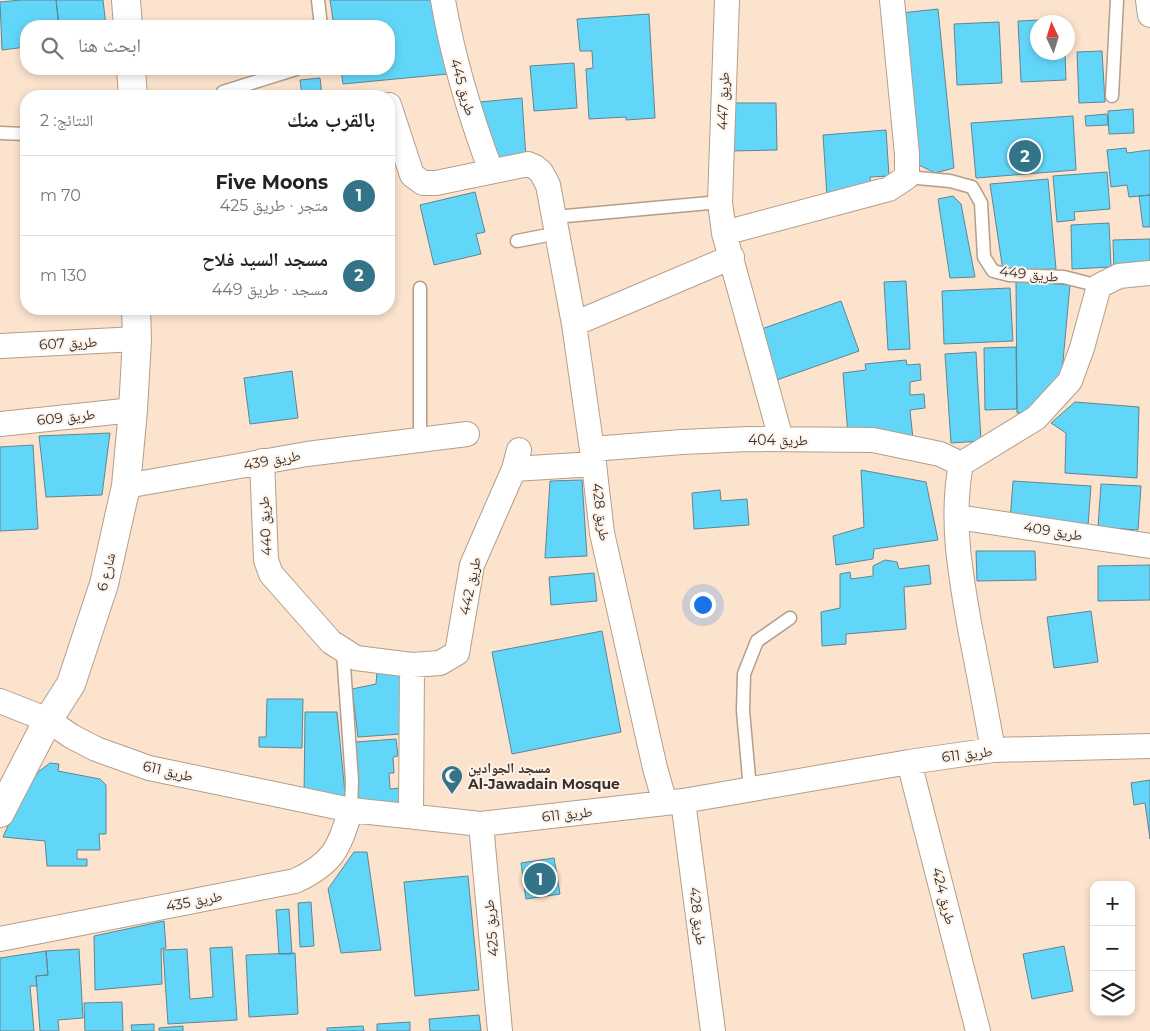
<!DOCTYPE html>
<html lang="ar">
<head>
<meta charset="utf-8">
<style>
  body { margin:0; font-family:Montserrat,"Noto Naskh Arabic",sans-serif; background:#f2f2f2; color:#222; direction:rtl }
  .controls { position:absolute; right:15px; bottom:15px; display:grid; overflow:hidden; border-radius:10px; box-shadow:0 2px 8px #0003 }
  .controls button { width:45px; height:45px; display:grid; place-items:center; padding:0; border:0; border-bottom:1px solid #e0e0e0; background:#fff; color:#222; font:25px sans-serif }
  .compass { position:absolute; left:1030px; top:15px; width:45px; height:45px; border-radius:50%; background:#fff; box-shadow:0 2px 8px #0003; rotate:356deg }
  .you { position:absolute; left:702px; top:604px; width:18px; height:18px; margin:-12px; border:4px solid #fff; border-radius:50%; background:#1a73e8; box-shadow:0 0 0 8px #1a73e833 }
  .badge { display:grid; place-items:center; width:32px; height:32px; border-radius:50%; background:#347488; color:#fff; font-size:16px; font-weight:700 }
  .pin { position:absolute; translate:-50% -50%; border:2px solid #fff; box-shadow:0 1px 5px #0006 }
  .list { margin:0; padding:0; list-style:none }
  h2 { display:flex; justify-content:space-between; align-items:center; height:65px; margin:0; padding:0 20px; font-size:21px }
  h2 small { font-size:16px; font-weight:400; color:#767676 }
  .list li { display:grid; grid-template-columns:32px 1fr auto; gap:15px; align-items:center; box-sizing:border-box; height:80px; padding:0 20px; border-top:1px solid #e0e0e0 }
  .list b { display:block; font-size:19px; white-space:nowrap }
  .list p { margin:0; font-size:16px; white-space:nowrap; color:#767676 }
  .list em { font-size:16px; font-style:normal; color:#767676 }
  .icon { flex:none; width:28px; height:28px; fill:none; stroke:currentColor; stroke-width:2; stroke-linecap:round; stroke-linejoin:round }
  .map { position:relative; flex:none; width:1150px; height:1031px; overflow:hidden; direction:ltr }
  .search { position:absolute; background:#fff; box-shadow:0 2px 8px #0003; left:20px; top:20px; width:375px; height:55px; display:flex; align-items:center; gap:12px; box-sizing:border-box; padding:0 18px; border-radius:20px; color:#767676; font-size:19px }
  .panel { position:absolute; background:#fff; box-shadow:0 2px 8px #0003; left:20px; top:90px; width:375px; height:225px; border-radius:20px; direction:rtl }
  .map>svg:first-child { display:block }
  .building { fill:#62d6f8; stroke:#64848f }
  .lines { fill:none; stroke-linecap:round; stroke-linejoin:round }
  .lane-casing { stroke:#b59e89; stroke-width:15 }
  .street-casing { stroke:#b59e89; stroke-width:26 }
  .secondary-casing { stroke:#b59e89; stroke-width:30 }
  .lane { stroke:#fff; stroke-width:12 }
  .street { stroke:#fff; stroke-width:24 }
  .secondary { stroke:#fff; stroke-width:28 }
  .labels { text-anchor:middle; stroke-width:4; stroke-linejoin:round; paint-order:stroke }
  .street-label { font-size:14px; fill:#3b3129; stroke:#fdf3ea }
  .poi-label { font-size:14px; font-weight:bold; fill:#3b3129; stroke:#fdf3ea; text-anchor:start }
</style>
</head>
<body>
<div class="map">
<svg width="1150" height="1031" viewBox="0 0 1150 1031">
  <rect width="100%" height="100%" fill="#fbe3cd"/>
  <!-- building -->
  <path class="building" d="M21 0H56L59 26H26V47L2 50 0 2Z
    M56 0H103L106 26H59Z
    M330 0H435L448 74 343 84 341 69H389V26H334Z
    M938 9 954 168 935 173 917 164 901 13Z
    M649 14 655 118 626 120V117L589 119 586 69 593 68 592 51H580L577 19Z
    M1064 19V22H1038V52H1065L1066 80 1021 82 1018 21Z
    M999 22 1002 83 957 85 954 24Z
    M1102 51 1105 102 1079 103 1077 52Z
    M574 63 577 108 534 111 530 66Z
    M320 78 322 96H302L300 80Z
    M522 98 526 158 491 160 469 103Z
    M732 103H776L777 150 733 151Z
    M1133 109 1134 133 1109 134 1108 111Z
    M1107 114 1108 125 1086 126 1085 116Z
    M1073 116 1076 170 976 178 971 123Z
    M886 130 889 176 870 177 871 194 827 197 823 135Z
    M1126 148 1127 153 1150 150V195L1129 197 1127 185 1111 187 1107 150Z
    M1107 172 1110 209 1074 212 1075 220 1057 222 1053 176Z
    M1048 179 1056 269 1003 271 990 184Z
    M475 192 485 232 476 234 481 254 434 265 420 205Z
    M1150 195V227H1143L1139 196Z
    M953 196 961 204 975 277 950 278 938 199Z
    M1109 223 1111 267 1072 269 1071 225Z
    M1150 239V271L1114 272 1113 240Z
    M906 281 910 349 888 350 884 282Z
    M1016 281 1070 285 1062 372 1026 412 1017 413Z
    M1010 288 1013 341 944 344 942 291Z
    M841 301 859 351 771 382 753 332Z
    M1016 347 1017 409 985 410 984 348Z
    M976 352 981 441 951 443 945 354Z
    M906 360 907 365 920 364 921 380 910 382V395L924 394 925 408 910 410 913 439 848 435 843 373 866 370 865 364Z
    M292 371 298 418 250 424 244 378Z
    M1075 402 1139 407 1137 478 1065 473 1066 433 1051 423Z
    M110 433 102 495 46 497 39 436Z
    M33 445 38 529 0 531V447Z
    M861 470 926 482 938 540 874 549 873 559 836 565 833 536 864 527Z
    M582 480 587 556 545 558 550 481Z
    M1013 481 1091 486 1088 526 1010 521Z
    M1101 484 1141 486 1138 530 1098 527Z
    M720 490 721 501 747 499 749 525 694 529 692 493Z
    M976 551H1035L1036 580 977 581Z
    M885 560 897 562 899 569 929 565 931 584 904 587 906 629 846 634V644L822 646 821 612 840 608V574L850 572 851 579 873 576V566Z
    M1150 565V600L1098 601V566Z
    M594 573 597 601 551 605 549 577Z
    M1091 611 1098 662 1054 668 1047 617Z
    M602 631 621 732 512 754 492 652Z
    M377 671H402L401 734 358 737 352 689 376 684Z
    M267 699H303L302 748 259 747V737H266Z
    M305 712H337L346 803 304 800Z
    M396 739 398 756 393 757 394 773H389L390 789 399 788 400 805 359 807 355 742Z
    M50 763 59 764 58 771 100 779 106 785V834H99L100 850H77V859H87V866H47L45 841 3 837 22 794 38 772Z
    M1150 780V839L1145 803 1134 805 1131 783Z
    M354 852H367L381 950 341 953 328 889Z
    M554 858 560 894 526 899 521 863Z
    M468 876 479 990 415 996 404 882Z
    M311 902 314 946 300 947 298 903Z
    M289 909 292 954H279L276 910Z
    M164 921 166 948 161 949 162 984 95 990 94 936Z
    M1064 946 1073 991 1032 999 1023 954Z
    M232 947 237 1020 168 1024 163 950 187 949 190 999 213 997 210 948Z
    M79 949 83 1018 58 1020 59 1031H40L36 976 48 975 46 951Z
    M46 951 48 975 36 976 37 986H30L34 1031H0V958Z
    M295 953 298 1014 249 1017 246 955Z
    M122 1002 123 1031H85L84 1003Z
    M479 1015 481 1031H430L429 1019Z
    M410 1022V1031H377V1024Z
    M154 1024V1031H132L131 1025Z
    M183 1026V1031H159V1028Z
    M363 1026 364 1031H327V1028Z"/>
  <g class="lines">
    <!-- lane casing -->
    <g class="lane-casing">
      <path id="lane" d="M318 0 321 26
        M223 92 296 69
        M1112 96 1117 0
        M0 133 26 134
        M907 177 950 181 972 187 981 203 984 257 993 271 1009 275 1064 277 1099 286
        M555 217 720 202
        M517 241 558 233
        M420 440V288
        M343 651 352 781 351 810
        M750 789 743 711 744 674 757 641 790 618"/>
    </g>
    <!-- street casing -->
    <g class="street-casing">
      <path id="street" d="M443 0C453 59 470 115 491 171
        M727 0 720 202 724 233 781 439
        M1148 0 1150 15
        M389 105 412 175 423 183H436L528 164 535 167 541 172 548 185 574 324 594 464 602 533 655 768 665 803
        M724 233 889 189 907 177V154L892 0
        M574 324 732 257
        M0 346 137 339
        M0 424 133 410
        M592 449 682 442 748 439 873 440 940 454 961 464 1036 418 1070 381 1082 348 1099 286 1119 276 1150 273
        M262 461 266 560 271 574 331 642 356 658 412 665 440 663 457 653 472 565 514 469 519 450
        M961 464C950 521 961 578 971 634 979 673 986 712 993 750
        M514 469 594 464
        M126 486 307 454 467 434
        M957 517 1150 546
        M0 701 48 720 71 736 96 749 149 768 351 810 481 824 683 801 909 762 993 750 1150 746
        M909 762 978 1031
        M683 801 713 1031
        M411 816 412 665
        M481 824 500 1031
        M0 939 295 881C334 863 338 849 351 810"/>
    </g>
    <!-- secondary casing -->
    <g class="secondary-casing">
      <path id="secondary" d="M126 0 128 26
        M131 69 133 96
        M0 813 48 720 71 684 104 584 126 486 133 410 137 339 136 309"/>
    </g>
    <!-- lane -->
    <use href="#lane" class="lane"/>
    <!-- street -->
    <use href="#street" class="street"/>
    <!-- secondary -->
    <use href="#secondary" class="secondary"/>
  </g>
  <!-- icons -->
  <defs>
    <g id="mosque-pin" transform="scale(1.125)"><path d="M0 17L-7.5 6A9.5 9.5 0 1 1 7.5 6Z" fill="#347488" stroke="#fdf3ea"/><path d="M3.5-4.9A6 6 0 1 0 3.5 4.9A5 5 0 1 1 3.5-4.9Z" fill="#fff"/></g>
  </defs>
  <g fill-rule="evenodd">
    <use href="#mosque-pin" x="452" y="776"/>
  </g>
  <g class="labels">
    <!-- street labels -->
    <g class="street-label">
      <text transform="translate(463 87) rotate(74)" y="5">طريق 445</text>
      <text transform="translate(723 101) rotate(-88)" y="5">طريق 447</text>
      <text transform="translate(1029 274) rotate(6)" y="5">طريق 449</text>
      <text transform="translate(68 343) rotate(-3)" y="5">طريق 607</text>
      <text transform="translate(66 417) rotate(-6)" y="5">طريق 609</text>
      <text x="778" y="445">طريق 404</text>
      <text transform="translate(272 460) rotate(-10)" y="5">طريق 439</text>
      <text transform="translate(601 512) rotate(82)" y="5">طريق 428</text>
      <text transform="translate(265 526) rotate(-93)" y="5">طريق 440</text>
      <text transform="translate(1053 531) rotate(9)" y="5">طريق 409</text>
      <text transform="translate(106 572) rotate(-76)" y="5">شارع 6</text>
      <text transform="translate(470 586) rotate(-78)" y="5">طريق 442</text>
      <text transform="translate(967 754) rotate(-7)" y="5">طريق 611</text>
      <text transform="translate(168 771) rotate(13)" y="5">طريق 611</text>
      <text transform="translate(567 814) rotate(-6)" y="5">طريق 611</text>
      <text transform="translate(944 896) rotate(76)" y="5">طريق 424</text>
      <text transform="translate(194 901) rotate(-11)" y="5">طريق 435</text>
      <text transform="translate(698 916) rotate(83)" y="5">طريق 428</text>
      <text transform="translate(491 928) rotate(-95)" y="5">طريق 425</text>
    </g>
    <!-- poi labels -->
    <g class="poi-label">
      <text x="468" y="773">مسجد الجوادين<tspan x="468" dy="16">Al-Jawadain Mosque</tspan></text>
    </g>
  </g>
</svg>
<div class="controls">
<button>+</button>
<button>−</button>
<button><svg class="icon" aria-label="layers" viewBox="0 0 24 24"><path d="M12 4l9 5-9 5-9-5zM3 14l9 5 9-5"/></svg></button>
</div>
<svg class="compass" viewBox="-18 -18 36 36"><path d="M0-13l5 13h-10z" fill="#e53935"/><path d="M0 13l5-13h-10z" fill="#767676"/></svg>
<div class="you"></div>
<div class="pin badge" style="left:540px;top:879px">1</div>
<div class="pin badge" style="left:1025px;top:156px">2</div>
<div class="search"><svg class="icon" aria-label="search" viewBox="0 0 24 24"><circle cx="10" cy="10" r="6"/><path d="M15 15l6 6"/></svg>ابحث هنا</div>
<section class="panel">
<h2>بالقرب منك<small>النتائج: 2</small></h2>
<ul class="list">
<li><span class="badge">1</span><div><b>Five Moons</b><p>متجر · طريق 425</p></div><em>70 m</em></li>
<li><span class="badge">2</span><div><b>مسجد السيد فلاح</b><p>مسجد · طريق 449</p></div><em>130 m</em></li>
</ul>
</section>
</div>
</body>
</html>
